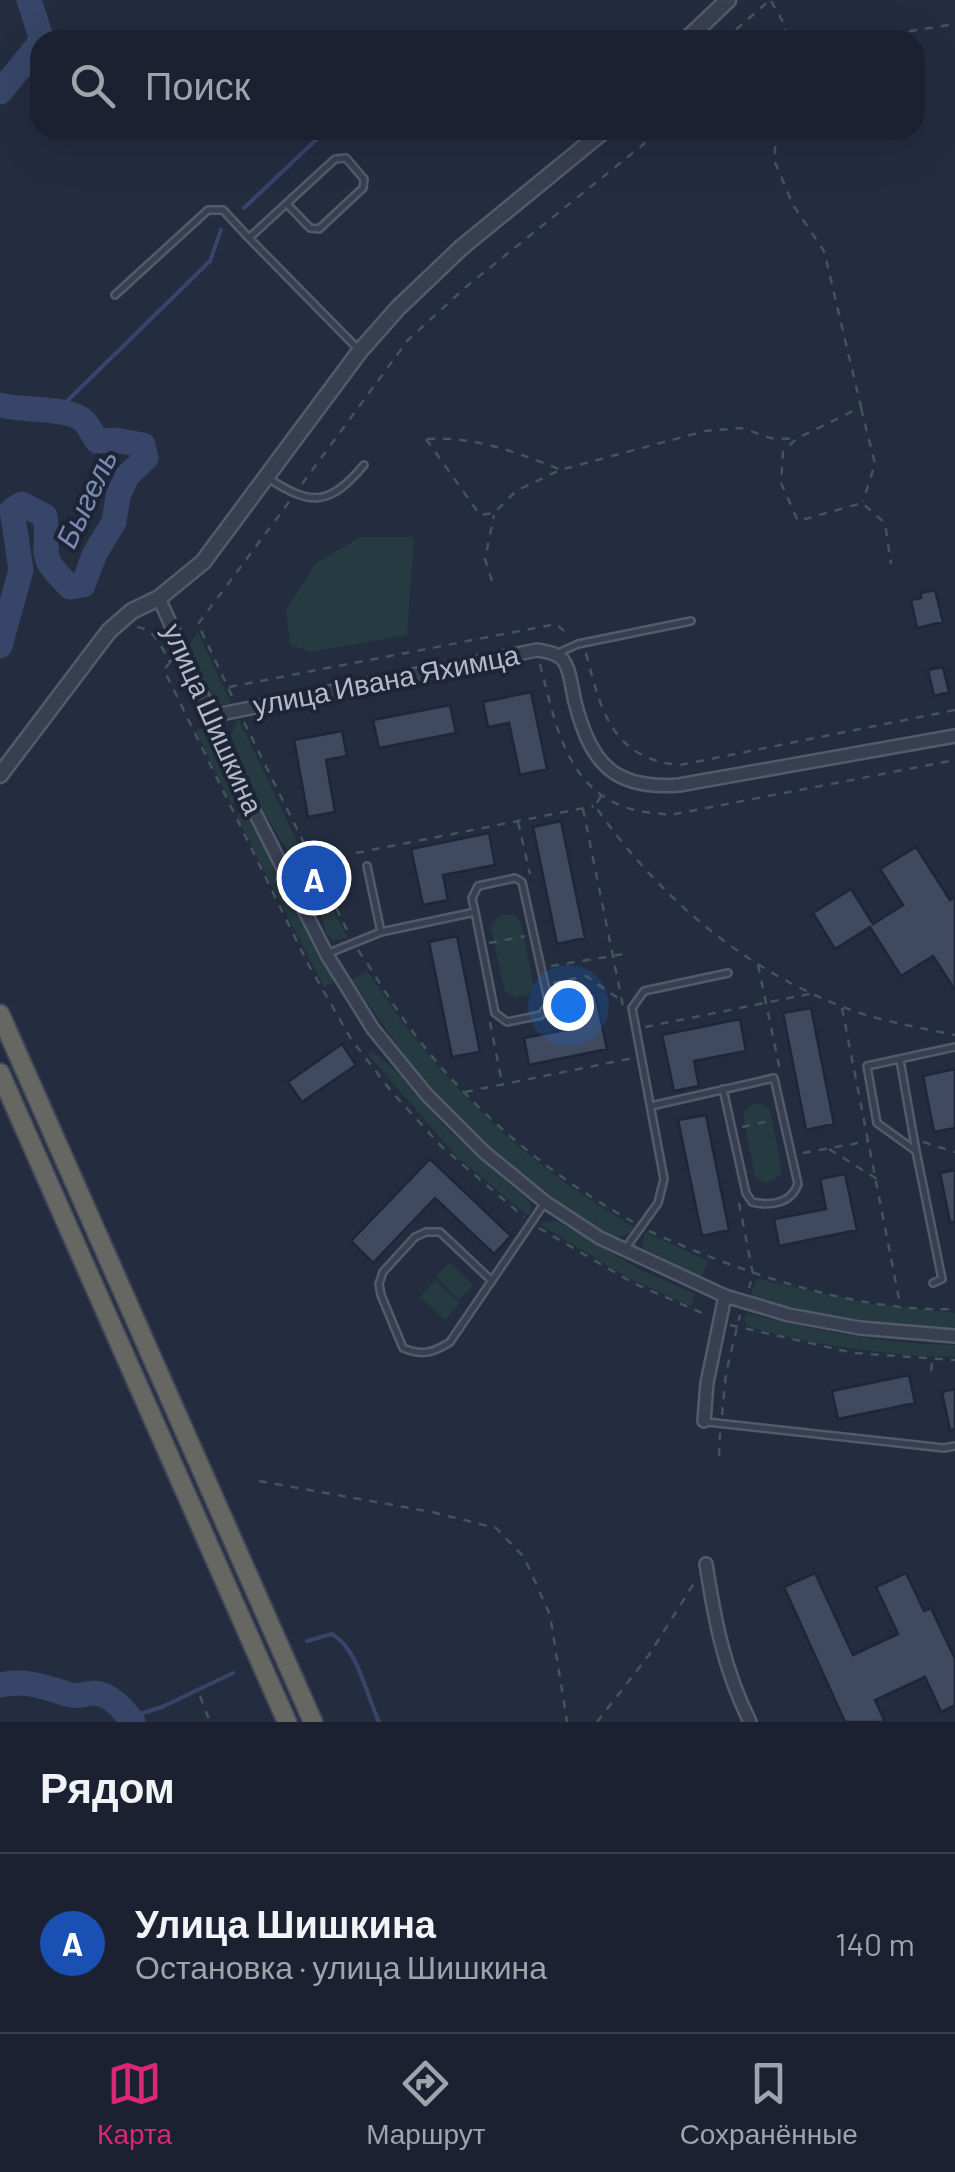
<!DOCTYPE html>
<html lang="ru">
<head>
<meta charset="utf-8">
<style>
  body { margin:0; font-family:Barlow,sans-serif; background:#282e3c; color:#f1f3f6 }
  .you { position:absolute; left:568px; top:1005px; width:35px; height:35px; margin:-25px; border:8px solid #fff; border-radius:50%; background:#1a73e8; box-shadow:0 0 0 15px #1a73e833 }
  .badge { display:grid; place-items:center; width:65px; height:65px; border-radius:50%; background:#db2777; color:#fff; font-size:32px; font-weight:700 }
  .pin { position:absolute; translate:-50% -50%; border:5px solid #fff; box-shadow:0 2px 10px #0006 }
  .list { margin:0; padding:0; list-style:none }
  h2 { display:flex; justify-content:space-between; align-items:center; height:130px; margin:0; padding:0 40px; font-size:42px }
  h2 small { font-size:32px; font-weight:400; color:#a0a3ab }
  .list li { display:grid; grid-template-columns:65px 1fr auto; gap:30px; align-items:center; box-sizing:border-box; height:180px; padding:0 40px; border-top:2px solid #393e4c }
  .list b { display:block; font-size:38px; white-space:nowrap }
  .list p { margin:0; font-size:32px; white-space:nowrap; color:#a0a3ab }
  .list em { font-size:32px; font-style:normal; color:#a0a3ab }
  .icon { flex:none; width:55px; height:55px; fill:none; stroke:currentColor; stroke-width:2; stroke-linecap:round; stroke-linejoin:round }
  .map { position:relative; flex:none; width:955px; height:1722px; overflow:hidden }
  .search { position:absolute; background:#1b2130; box-shadow:0 10px 40px #0002; left:30px; right:30px; top:30px; height:110px; display:flex; align-items:center; gap:25px; box-sizing:border-box; padding:0 35px; border-radius:30px; color:#a0a3ab; font-size:38px }
  .sheet { height:310px; background:#1b2130 }
  nav { display:flex; justify-content:space-around; align-items:center; box-sizing:border-box; height:140px; border-top:2px solid #393e4c; background:#1b2130; font-size:28px; color:#a0a3ab }
  nav a { display:grid; justify-items:center; gap:5px }
  nav .on { color:#db2777 }
  .map>svg:first-child { display:block }
  .green { fill:#263a41 }
  .lines { fill:none; stroke-linecap:round; stroke-linejoin:round }
  .stream { stroke:#374568; stroke-width:4 }
  .river { stroke:#374568; stroke-width:25 }
  .building { fill:#3f4960; stroke:#1f2637; stroke-width:2.5 }
  .service-casing { stroke:#535a6a; stroke-width:10 }
  .minor-casing { stroke:#535a6a; stroke-width:16 }
  .tertiary-casing { stroke:#535a6a; stroke-width:19 }
  .trunk-casing { stroke:#404757; stroke-width:22 }
  .path { stroke:#41565b; stroke-width:2.5; stroke-dasharray:8 8; stroke-linecap:butt }
  .service { stroke:#383f50; stroke-width:5 }
  .minor { stroke:#383f50; stroke-width:11 }
  .tertiary { stroke:#383f50; stroke-width:14 }
  .trunk { stroke:#666662; stroke-width:18 }
  .labels { text-anchor:middle; stroke-width:8; stroke-linejoin:round; paint-order:stroke }
  .street-label { font-size:28px; fill:#b4baca; stroke:#1d2435 }
  .water-label { font-size:30px; font-style:italic; fill:#7b8cb3; stroke:#1d2435 }
</style>
</head>
<body>
<div class="map">
<svg width="955" height="1722" viewBox="0 0 955 1722">
  <rect width="100%" height="100%" fill="#242c40"/>
  <!-- green -->
  <path class="green" d="M360 537H414L407 635 310 652 290 644 286 610 316 563Z
    M198 632 229 699 231 705 218 703 212 697 189 645Z
    M238 718 306 860 298 863C268 826 246 780 231 735Z
    M199 728 211 734 239 794 234 803 231 804 196 731Z
    M246 813 335 981 324 987 236 815Z
    M323 892 348 938 333 940 326 934 316 898Z
    M504 915H514L521 922 534 989 527 995 514 997 504 990 491 927 496 919Z
    M367 971C445 1087 514 1155 634 1227L630 1233 616 1238C551 1200 492 1153 440 1098 407 1063 380 1020 352 980Z
    M372 1051 396 1071 446 1128 529 1201 531 1212 528 1216 456 1156 368 1054Z
    M760 1103 770 1110 782 1172 775 1180 765 1183 755 1177 743 1115 749 1106Z
    M557 1221 641 1270 695 1294 691 1306 628 1278 541 1225 544 1222Z
    M645 1232 708 1261 701 1279 648 1256 642 1243Z
    M450 1262 473 1285 459 1300 436 1277Z
    M757 1279 867 1303 955 1313V1328C885 1327 817 1316 750 1296Z
    M435 1280 460 1303 445 1320 420 1297Z
    M747 1313C816 1330 884 1344 955 1345V1357C883 1355 816 1346 747 1326L744 1319Z"/>
  <g class="lines">
    <!-- stream -->
    <path class="stream" d="M614 40 618 33
      M392 130 400 136 415 137 418 130
      M244 208 318 138 337 130
      M59 409 210 261 221 230
      M307 1641 332 1634C358 1649 366 1694 379 1722
      M130 1717 162 1707 233 1673"/>
    <!-- river -->
    <path class="river" d="M29 0 42 40
      M0 92 40 43
      M0 405C23 411 68 407 83 420 88 424 93 435 97 441L115 440 143 445 146 458 127 476 118 496 114 522 95 553 83 585 70 587C34 552 51 557 45 516L22 504 12 510 21 570 0 646
      M0 1685C28 1679 45 1688 71 1695 80 1697 87 1693 95 1693 111 1694 124 1710 133 1722"/>
  </g>
  <!-- building -->
  <path class="building" d="M935 590 943 622 917 628 911 600 921 598V593Z
    M943 667 949 692 934 696 928 670Z
    M531 692 547 769 520 775 509 723 488 727 483 702Z
    M450 705 456 733 379 748 373 720Z
    M342 731 347 756 326 760 335 812 308 817 294 740Z
    M561 821 585 938 557 944 533 827Z
    M489 833 495 865 443 875 448 900 423 905 411 849Z
    M916 847 950 900 955 897V990L933 956 901 976 870 927 835 949 813 913 851 889 873 924 903 905 880 869Z
    M457 936 480 1052 452 1057 429 942Z
    M595 993 607 1049 529 1065 524 1038 576 1028 570 998Z
    M811 1008 834 1124 806 1130 783 1013Z
    M740 1019 746 1051 694 1061 699 1086 674 1091 662 1035Z
    M342 1044 356 1065 302 1102 288 1082Z
    M955 1069V1128L934 1132 923 1076Z
    M706 1115 729 1230 702 1236 678 1120Z
    M430 1159 511 1236 494 1254 435 1198 373 1263 351 1241Z
    M955 1170V1222H950L940 1173Z
    M845 1174 857 1230 779 1246 774 1219 826 1209 820 1179Z
    M909 1375 915 1403 838 1419 832 1391Z
    M955 1389V1429L950 1430 942 1392Z
    M815 1573 853 1655 898 1634 876 1587 906 1573 924 1611 931 1608 955 1659V1705L941 1712 925 1677 875 1700 885 1722H845L784 1587Z"/>
  <g class="lines">
    <!-- service casing -->
    <g class="service-casing">
      <path id="service" d="M287 204 310 228 319 229 363 188 364 179 346 158 335 159 249 238 358 349
        M115 295 208 210H223L249 238
        M268 478C312 507 330 505 364 465
        M558 653 578 644 691 621
        M367 866 381 932
        M329 953 381 932 475 912 495 1013 507 1022 541 1015 549 1004 522 882 515 878 478 886 472 898 475 912
        M900 1060 916 1151
        M651 1106 774 1078 798 1184C791 1204 770 1206 752 1202L746 1193 723 1089
        M625 1249 658 1203 664 1179 632 1008 644 991 728 973
        M492 1281 440 1232H426L415 1237 383 1272 379 1284 381 1295 403 1348C422 1356 433 1353 450 1342L531 1223 544 1204
        M933 1283 942 1279 916 1151 877 1123 867 1066 955 1047
        M707 1422 944 1448 955 1446"/>
    </g>
    <!-- minor casing -->
    <g class="minor-casing">
      <path id="minor" d="M159 598 249 801 327 955 373 1029 427 1095 484 1152 545 1202 600 1238 725 1296 789 1315 860 1328 955 1336
        M211 716 537 650C547 652 559 653 565 663 571 673 572 691 575 702 590 762 613 790 679 785L955 736
        M704 1421 707 1383 725 1296
        M706 1564C715 1622 724 1669 750 1722"/>
    </g>
    <!-- tertiary casing -->
    <g class="tertiary-casing">
      <path id="tertiary" d="M686 40 728 0
        M0 775 109 631 132 611 159 598 203 562 360 351 398 308 462 247 605 130"/>
    </g>
    <!-- trunk casing -->
    <g class="trunk-casing">
      <path id="trunk" d="M0 1014 313 1722
        M0 1073 287 1722"/>
    </g>
    <!-- path -->
    <path class="path" d="M771 1 786 27 783 40
      M724 40 770 0
      M879 40 886 35 955 24
      M775 130V162L793 205 824 251 861 407 796 439 783 452 781 483 798 521 862 503 885 523 891 564
      M861 408 875 464 863 501
      M426 439 480 515 494 513 516 491 560 470 705 431 742 428 770 438 794 439
      M427 439C475 436 515 452 559 469
      M302 484 408 340 467 286 644 144 653 130
      M492 581 485 559 494 515
      M137 627C156 630 161 647 170 662L173 658
      M586 653C601 711 612 759 680 765L955 710
      M170 662 164 670 308 964 351 1039 391 1091 442 1147 524 1217
      M540 664C555 721 565 790 631 809 643 813 658 813 670 815L955 760
      M229 687 556 624 570 636
      M232 696 198 624 289 502
      M244 722 349 934
      M601 796 595 806C657 895 740 967 843 1007 879 1021 917 1027 955 1035
      M583 809 623 1006
      M518 822 530 874
      M356 853 594 806
      M489 943 525 936
      M358 950C373 971 385 993 400 1014 460 1101 542 1171 633 1222
      M758 965 780 1070
      M551 966 624 954
      M553 983 586 976 622 1001
      M842 1008 900 1304
      M549 1019 558 1017 556 1009
      M490 1022 502 1083
      M645 1027 814 993
      M465 1092 633 1058
      M742 1127 773 1120
      M923 1142 955 1152
      M829 1149 877 1179
      M803 1153 869 1141
      M739 1203 753 1274 749 1288
      M539 1228 633 1283 709 1316
      M649 1231C736 1271 858 1313 955 1309
      M730 1325 854 1353 955 1360
      M931 1371 932 1363
      M722 1415 726 1373 740 1315
      M719 1456 720 1433
      M259 1481 432 1512 496 1528 524 1557 550 1615 567 1722
      M200 1696 210 1722
      M597 1722 649 1655 696 1580"/>
    <!-- service -->
    <use href="#service" class="service"/>
    <!-- minor -->
    <use href="#minor" class="minor"/>
    <!-- tertiary -->
    <use href="#tertiary" class="tertiary"/>
    <!-- trunk -->
    <use href="#trunk" class="trunk"/>
  </g>
  <g class="labels">
    <!-- street labels -->
    <g class="street-label">
      <text transform="translate(386 680) rotate(-11)" y="10">улица Ивана Яхимца</text>
      <text transform="translate(213 719) rotate(66)" y="10">улица Шишкина</text>
    </g>
    <!-- water labels -->
    <g class="water-label">
      <text transform="translate(87 499) rotate(-65)" y="10">Быгель</text>
    </g>
  </g>
</svg>
<div class="you"></div>
<div class="pin badge" style="left:314px;top:878px;background:#1a4fb4">A</div>
<div class="search"><svg class="icon" aria-label="search" viewBox="0 0 24 24"><circle cx="10" cy="10" r="6"/><path d="M15 15l6 6"/></svg>Поиск</div>
</div>
<section class="sheet">
<h2>Рядом<small></small></h2>
<ul class="list">
<li><span class="badge" style="background:#1a4fb4">A</span><div><b>Улица Шишкина</b><p>Остановка · улица Шишкина</p></div><em>140 m</em></li>
</ul>
</section>
<nav>
<a class="on"><svg class="icon" aria-label="map" viewBox="0 0 24 24"><path d="M3 6l6-2 6 2 6-2v14l-6 2-6-2-6 2zM9 4v14M15 6v14"/></svg>Карта</a>
<a><svg class="icon" aria-label="directions" viewBox="0 0 24 24"><path d="M12 3l9 9-9 9-9-9zM9 14v-3h6M13 9l2 2-2 2"/></svg>Маршрут</a>
<a><svg class="icon" aria-label="saved" viewBox="0 0 24 24"><path d="M7 4h10v16l-5-4-5 4z"/></svg>Сохранённые</a>
</nav>
</body>
</html>
